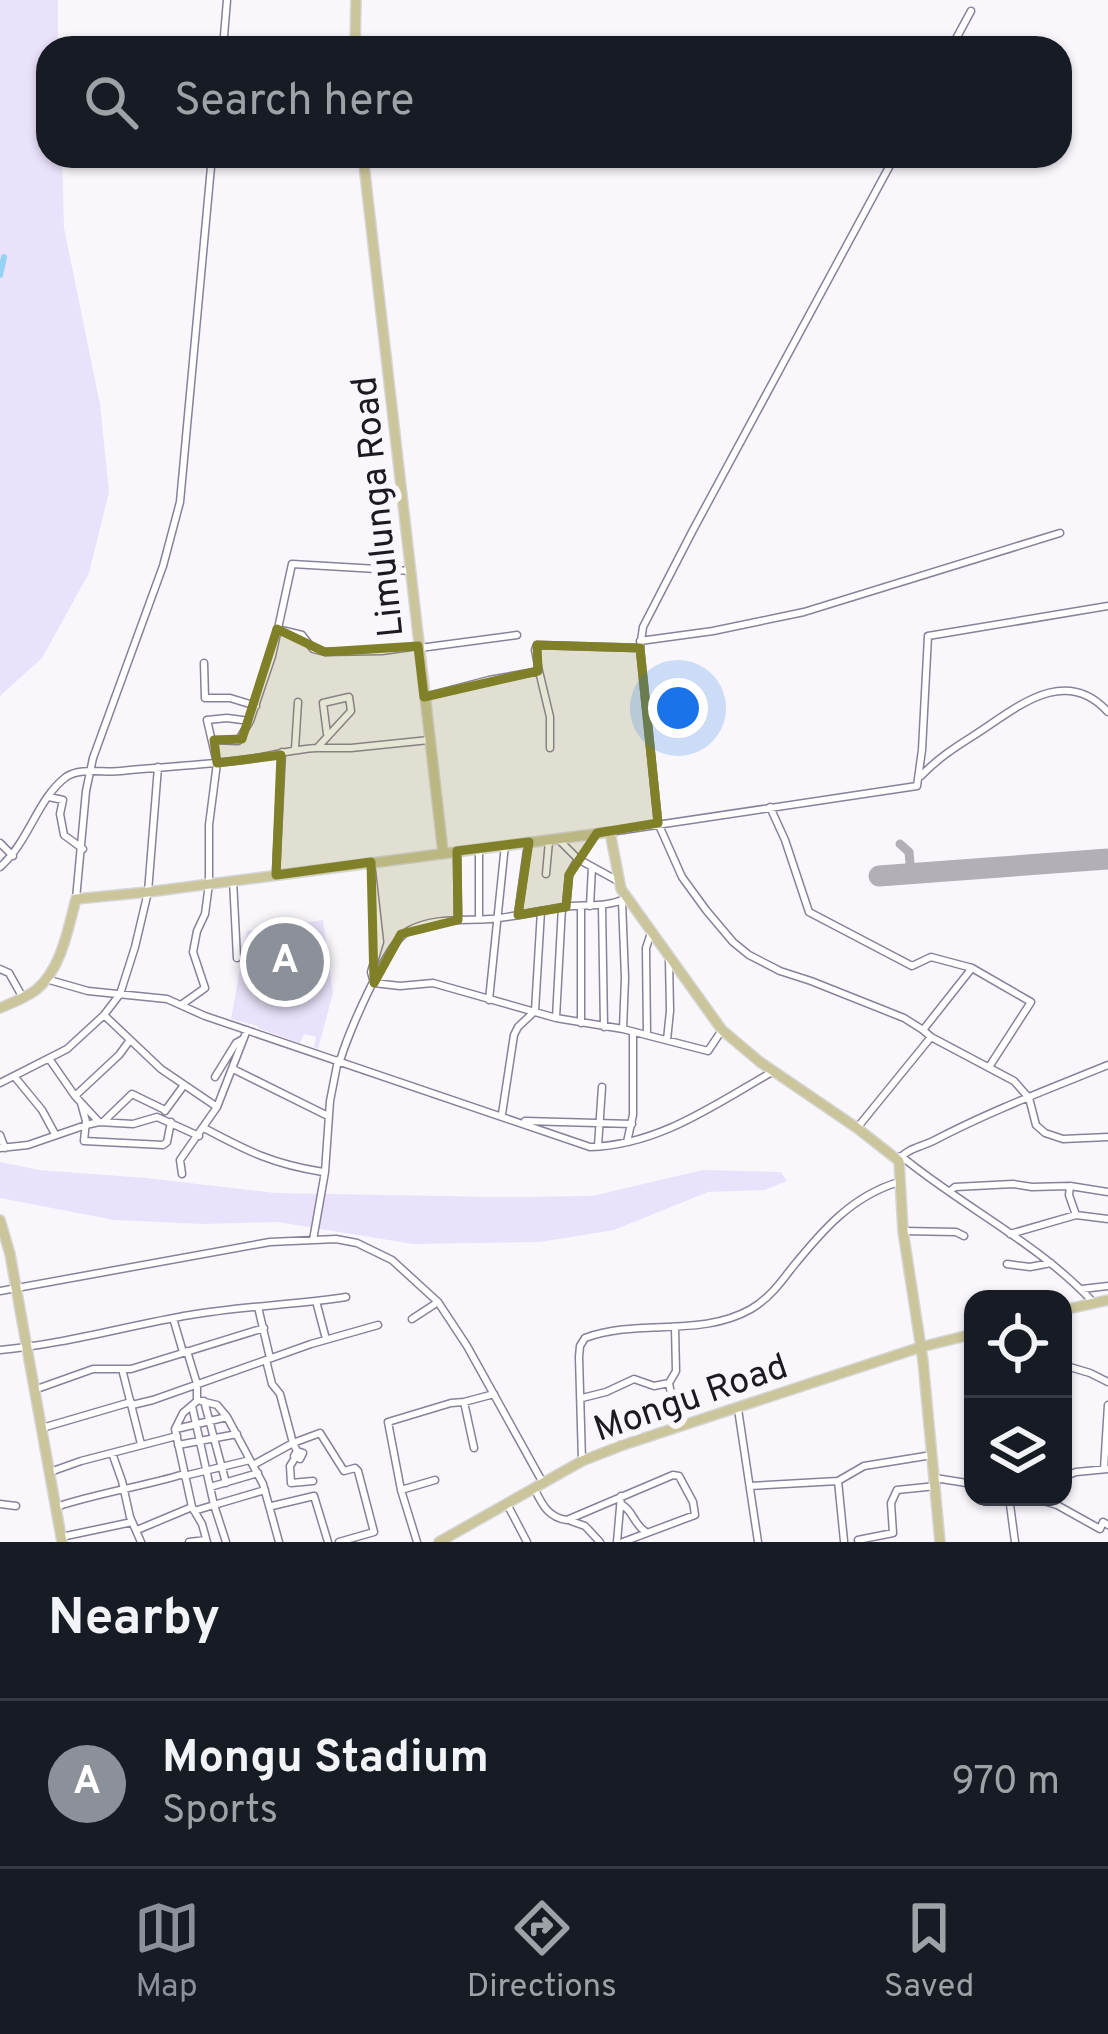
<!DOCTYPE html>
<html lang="en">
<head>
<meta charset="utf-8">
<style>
  body { margin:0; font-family:Overpass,sans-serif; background:#20242c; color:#f1f3f6 }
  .controls { position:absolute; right:36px; bottom:36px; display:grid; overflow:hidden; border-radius:24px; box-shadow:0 3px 9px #0004 }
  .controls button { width:108px; height:108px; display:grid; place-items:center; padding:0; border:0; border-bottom:3px solid #363941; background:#171b24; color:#f1f3f6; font:60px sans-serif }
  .you { position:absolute; left:678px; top:708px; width:42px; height:42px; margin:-30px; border:9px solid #fff; border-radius:50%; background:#1a73e8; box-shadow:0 0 0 18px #1a73e833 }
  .badge { display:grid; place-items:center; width:78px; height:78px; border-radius:50%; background:#8c9099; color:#fff; font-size:39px; font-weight:700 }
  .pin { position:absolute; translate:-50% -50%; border:6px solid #fff; box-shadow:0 3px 12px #0006 }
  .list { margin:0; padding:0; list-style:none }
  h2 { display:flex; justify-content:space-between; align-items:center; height:156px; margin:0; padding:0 48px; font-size:51px }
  h2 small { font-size:39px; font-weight:400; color:#9ea1a6 }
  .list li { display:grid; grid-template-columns:78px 1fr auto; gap:36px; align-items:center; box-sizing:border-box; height:168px; padding:0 48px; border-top:3px solid #363941 }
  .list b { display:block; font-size:45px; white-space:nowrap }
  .list p { margin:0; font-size:39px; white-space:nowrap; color:#9ea1a6 }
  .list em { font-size:39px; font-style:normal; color:#9ea1a6 }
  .icon { flex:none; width:66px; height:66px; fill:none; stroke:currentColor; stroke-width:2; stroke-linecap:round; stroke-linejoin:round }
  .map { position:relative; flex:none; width:1108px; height:1542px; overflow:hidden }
  .search { position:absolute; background:#171b24; box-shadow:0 3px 9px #0004; left:36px; right:36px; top:36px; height:132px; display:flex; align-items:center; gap:30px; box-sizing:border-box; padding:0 42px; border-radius:36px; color:#9ea1a6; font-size:45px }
  .sheet { height:324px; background:#171b24 }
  nav { display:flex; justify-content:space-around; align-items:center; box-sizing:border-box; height:168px; border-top:3px solid #363941; background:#171b24; font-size:33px; color:#9ea1a6 }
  nav a { display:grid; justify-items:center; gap:6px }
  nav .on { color:#8c9099 }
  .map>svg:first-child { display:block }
  .green { fill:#eae2fa }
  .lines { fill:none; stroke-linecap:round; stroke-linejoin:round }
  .canal { stroke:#95d2f6; stroke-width:6 }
  .taxiway { stroke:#b2afb6; stroke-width:9 }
  .runway { stroke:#b2afb6; stroke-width:21 }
  .minor-casing { stroke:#898199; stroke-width:9 }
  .major-casing { stroke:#d6d6d7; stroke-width:12 }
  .minor { stroke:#fff; stroke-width:6 }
  .major { stroke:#cac59a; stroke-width:9 }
  .marked { fill:#808029; fill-opacity:0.2; stroke:#808029; stroke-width:9; stroke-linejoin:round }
  .labels { text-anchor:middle; stroke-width:12; stroke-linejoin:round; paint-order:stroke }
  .street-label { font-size:36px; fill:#1c1922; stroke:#f9f7fc }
</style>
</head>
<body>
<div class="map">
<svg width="1108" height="1542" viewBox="0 0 1108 1542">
  <rect width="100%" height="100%" fill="#f9f7fc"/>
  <!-- green -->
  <path class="green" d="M0 0H58V48H48V156H62L64 228 100 404 109 492 89 573 42 658 0 696Z
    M323 920 333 993 318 1049 314 1047 316 1037 304 1034 300 1043 258 1028V1026L231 1019 247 931Z
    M0 1162 39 1170 146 1178 275 1193 496 1197 592 1196 703 1170 781 1172 787 1181 765 1190 708 1192 614 1230 540 1242 413 1244 278 1222 203 1224 114 1220 0 1198Z"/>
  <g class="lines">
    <!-- canal -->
    <path class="canal" d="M0 275 4 257"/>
    <!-- taxiway -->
    <path class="taxiway" d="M900 844 909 852 911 874"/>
    <!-- runway -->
    <path class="runway" d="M879 876 1108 859"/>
    <!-- minor casing -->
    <g class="minor-casing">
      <path id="minor" d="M223 48 227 0
        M951 48 971 11
        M895 156 693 530 643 627 640 648 658 823 682 877 706 910 733 942 749 955 780 971 811 981 904 1018 923 1030
        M277 629 302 635 313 649 325 652 382 651 418 646
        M640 641 713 631 804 612 1060 533
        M420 648 517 635
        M204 663 205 698H230L256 706
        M539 671 535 650 537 645 640 648
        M424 697 489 680 539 671 550 717V748
        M250 721 272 656 292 564 411 571
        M319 748H351L429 740
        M295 749 298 702
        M921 776C937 759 954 748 973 736 1014 710 1064 663 1108 712
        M49 797 63 800 60 814 64 835 83 849
        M770 807 785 840 809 912 912 966 931 957 972 968
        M610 832 917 786 922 750 928 636 1108 606
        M558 839 578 859 618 881
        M0 843 13 856
        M457 851 458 919
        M371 862 380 942 371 972 374 983 400 986 433 983 556 1018 623 1029 708 1051 722 1030
        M0 867C29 842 37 799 66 777 80 767 104 773 121 771 161 767 203 765 243 760 268 757 291 749 317 748L351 711 349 697 323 703 327 734
        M276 874 282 752
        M546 874 549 841
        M233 880 237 958
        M76 899 86 791 93 758 163 566 180 502 212 156
        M622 901 625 978 623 1029
        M602 905 604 1027
        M590 906 592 867
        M566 907 569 875 578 859
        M518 915 528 843
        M479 919V851
        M0 969 9 973 23 998
        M46 979 88 991 167 999 205 1016 590 1147C659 1145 714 1105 772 1072
        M489 1000 505 845
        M181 1005 205 988 193 952 197 931 205 914 209 884V825L217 763 207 720 227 718 250 721 238 741 214 740
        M104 1015 161 1069 217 1107
        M556 1018 562 907
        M581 1023V906
        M647 1035 646 948 651 933
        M931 1037 923 1030 972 968 1031 1002 989 1067
        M667 1040 670 1011 669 960
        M50 1060 75 1096 99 1122
        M340 1061C347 1036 387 942 408 931 433 917 463 921 490 919 514 917 539 911 563 907 585 904 606 908 627 898
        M233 1069 328 1116
        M14 1076 42 1110 55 1134
        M215 1077 236 1043 243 1039
        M0 1083 67 1049 104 1015 120 994 135 947 148 892 158 767
        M75 1096 119 1055 130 1040
        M81 1103 86 1121 84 1141 163 1145 167 1142 171 1122
        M165 1111 184 1085
        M502 1114 514 1035 518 1027 535 1011 541 911
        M525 1121 632 1124
        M103 1122 132 1094 165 1110
        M204 1128C249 1152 273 1164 323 1172
        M857 1128 931 1037 1014 1081 1029 1098 1036 1125 1045 1133 1063 1139 1108 1137
        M0 1135 5 1148
        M627 1142 633 1115V1033
        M598 1146 602 1087
        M0 1148 28 1145 86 1125 99 1122 133 1124 157 1117 199 1136
        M901 1156C963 1207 1038 1243 1093 1302
        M900 1158C909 1148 921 1147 933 1141 990 1111 1049 1089 1108 1065
        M182 1174 180 1160 217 1107 247 1030
        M1070 1186 1069 1195 1076 1215
        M950 1191 955 1187 1013 1184 1032 1187 1070 1186 1108 1192
        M903 1231 956 1232 964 1236
        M1010 1234 1076 1215 1108 1219
        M313 1240 325 1172 330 1101 338 1060
        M1007 1264 1030 1267 1051 1263
        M1082 1289 1108 1286
        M0 1291 270 1242 336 1239 357 1243 392 1260 438 1302 467 1346 543 1483
        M316 1301 326 1339
        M258 1307 270 1358
        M173 1318 183 1352
        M412 1319 438 1302
        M675 1327 676 1371 669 1383 677 1426
        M0 1350C65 1344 126 1326 190 1315 242 1306 294 1305 346 1297
        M187 1351 197 1384V1401L183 1413 175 1429 192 1507 202 1524 207 1542
        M1063 1365 1090 1373 1108 1382
        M122 1369 141 1444
        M34 1390 93 1369H131L264 1328
        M582 1398 606 1392 634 1379 654 1386 669 1383
        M201 1401 217 1405 227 1417
        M204 1401 226 1483
        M132 1405 153 1400 311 1344 378 1325
        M192 1406 214 1505 194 1511
        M738 1409 758 1542
        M42 1428 131 1402
        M176 1429 227 1417 263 1484 279 1542
        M178 1445 237 1434
        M474 1448 464 1402 494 1394
        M297 1451 294 1456 300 1459 303 1453 297 1451 293 1443 320 1433 344 1471 355 1468 358 1471 374 1532 339 1542
        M112 1453 122 1481 130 1517 141 1542
        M295 1458 290 1466 291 1483 313 1481
        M582 1461 579 1357 580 1346 585 1338C639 1318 700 1338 751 1309 768 1299 779 1285 791 1269 821 1232 851 1196 899 1182
        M253 1465 293 1443 280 1394 272 1384 266 1360
        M1104 1469 1108 1405
        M50 1472 81 1461 177 1436
        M184 1476 250 1460
        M1063 1477 1076 1472 1108 1469
        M935 1478 973 1484
        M838 1481 844 1541
        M750 1486 838 1481 864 1466 932 1455
        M210 1487 258 1473
        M534 1488C542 1504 548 1518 567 1520L673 1475 679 1476 693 1502 695 1515 623 1542
        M401 1490 435 1480
        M1009 1497 1015 1542
        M1030 1497 1057 1505 1100 1529 1103 1522 1108 1525
        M0 1504 16 1506
        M507 1504 527 1542
        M621 1504C633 1510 634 1525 646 1532
        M272 1506 314 1496 328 1542
        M56 1507C98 1493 141 1487 184 1474
        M571 1521 585 1526 600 1542
        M137 1530 192 1507
        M61 1537 132 1522
        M858 1540 893 1533 891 1503 897 1490 936 1486
        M189 1542 206 1540
        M226 1542 214 1505 265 1490
        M417 1542 401 1490 388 1422 451 1403 464 1402
        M617 1542 621 1496"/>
    </g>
    <!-- major casing -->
    <g class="major-casing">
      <path id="major" d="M355 48 356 0
        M363 156 443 852
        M0 1008C12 1003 25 998 36 990 61 970 68 929 76 899L148 892 610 832 621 889 722 1030 760 1062 857 1128 899 1161 903 1231 923 1361 940 1542
        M0 1220 10 1254 62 1542
        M1063 1310 1108 1300
        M439 1542 582 1461 623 1445 921 1347 973 1334"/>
    </g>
    <!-- minor -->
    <use href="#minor" class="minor"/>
    <!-- major -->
    <use href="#major" class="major"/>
  </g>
  <!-- marked area -->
  <path class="marked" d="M277 629 325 652 418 646 424 697 538 671 537 645 640 648 658 823 597 833 569 875 566 907 541 911 518 915 529 842 457 851 458 920 401 934 374 983 371 862 276 875 281 755 217 763 214 740 242 739Z"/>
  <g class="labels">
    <!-- street labels -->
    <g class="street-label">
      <text transform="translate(376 507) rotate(-96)" y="13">Limulunga Road</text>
      <text transform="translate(690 1396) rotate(-19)" y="13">Mongu Road</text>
    </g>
  </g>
</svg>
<div class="controls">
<button><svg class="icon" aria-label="locate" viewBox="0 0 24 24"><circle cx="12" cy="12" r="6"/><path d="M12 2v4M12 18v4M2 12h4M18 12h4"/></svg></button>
<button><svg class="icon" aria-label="layers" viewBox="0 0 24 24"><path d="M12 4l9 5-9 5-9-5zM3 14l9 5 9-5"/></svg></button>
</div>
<div class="you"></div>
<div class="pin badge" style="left:285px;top:962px">A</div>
<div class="search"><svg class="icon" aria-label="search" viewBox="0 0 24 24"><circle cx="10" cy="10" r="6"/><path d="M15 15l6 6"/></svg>Search here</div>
</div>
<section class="sheet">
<h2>Nearby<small></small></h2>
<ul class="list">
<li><span class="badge">A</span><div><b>Mongu Stadium</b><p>Sports</p></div><em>970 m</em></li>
</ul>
</section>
<nav>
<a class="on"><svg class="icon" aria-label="map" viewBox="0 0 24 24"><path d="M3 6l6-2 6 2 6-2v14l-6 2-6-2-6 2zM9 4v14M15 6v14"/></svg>Map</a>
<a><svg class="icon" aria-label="directions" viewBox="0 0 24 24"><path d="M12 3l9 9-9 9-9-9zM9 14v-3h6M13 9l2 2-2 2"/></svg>Directions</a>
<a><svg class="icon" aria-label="saved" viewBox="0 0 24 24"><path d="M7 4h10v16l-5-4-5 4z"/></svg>Saved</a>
</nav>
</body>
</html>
